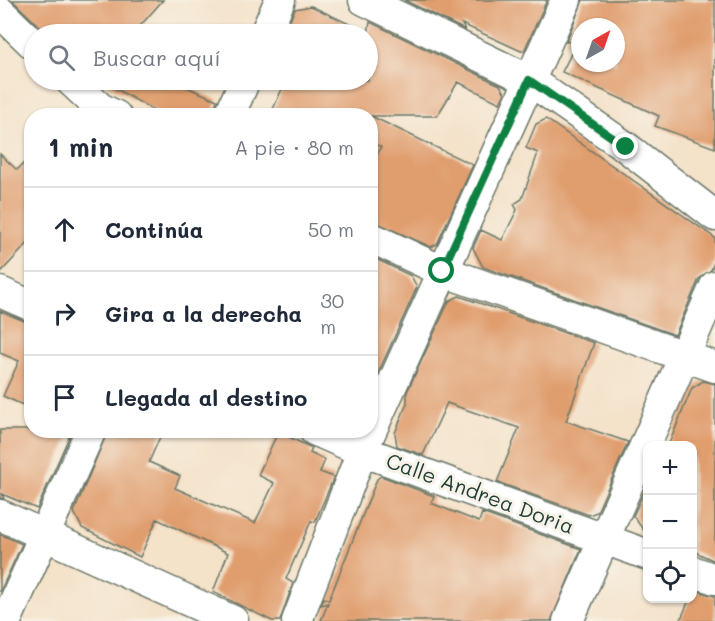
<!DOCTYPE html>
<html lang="es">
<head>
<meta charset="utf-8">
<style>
  body { margin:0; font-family:Mali,sans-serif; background:#f2f2f3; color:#1f2937 }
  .controls { position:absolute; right:18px; bottom:18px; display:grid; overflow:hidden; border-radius:12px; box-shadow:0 2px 4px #0004 }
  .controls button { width:54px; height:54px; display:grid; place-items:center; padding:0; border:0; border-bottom:2px solid #e0e1e3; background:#fff; color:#1f2937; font:30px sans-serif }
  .compass { position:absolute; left:571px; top:18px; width:54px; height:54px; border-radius:50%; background:#fff; box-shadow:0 2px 4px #0004; rotate:40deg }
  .stop { position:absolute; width:18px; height:18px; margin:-14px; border:4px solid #0b8043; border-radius:50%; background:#fff }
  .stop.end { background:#0b8043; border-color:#fff; box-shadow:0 2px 6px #0008 }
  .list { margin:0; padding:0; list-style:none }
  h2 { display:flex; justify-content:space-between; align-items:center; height:78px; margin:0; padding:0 24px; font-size:26px }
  h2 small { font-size:20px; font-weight:400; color:#747a83 }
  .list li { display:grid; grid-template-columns:39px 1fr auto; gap:18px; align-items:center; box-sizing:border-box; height:84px; padding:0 24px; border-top:2px solid #e0e1e3 }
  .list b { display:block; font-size:22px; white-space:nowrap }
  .list em { font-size:20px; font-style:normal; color:#747a83 }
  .icon { flex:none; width:33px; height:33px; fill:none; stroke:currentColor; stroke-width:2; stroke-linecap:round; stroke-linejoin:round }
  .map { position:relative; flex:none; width:715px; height:621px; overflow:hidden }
  .search { position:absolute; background:#fff; box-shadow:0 2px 4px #0004; left:24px; top:24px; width:354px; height:66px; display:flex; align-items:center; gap:15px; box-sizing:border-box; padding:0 21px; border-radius:33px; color:#747a83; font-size:22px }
  .panel { position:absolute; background:#fff; box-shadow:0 2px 4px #0004; left:24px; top:108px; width:354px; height:330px; border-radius:24px }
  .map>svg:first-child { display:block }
  .building { fill:#e09d6d; fill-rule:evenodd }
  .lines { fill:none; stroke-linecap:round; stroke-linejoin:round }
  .street-casing { stroke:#6a7768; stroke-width:33 }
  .street { stroke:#fff; stroke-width:30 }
  .route { stroke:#0b8043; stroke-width:8 }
  .labels { text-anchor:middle; stroke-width:6; stroke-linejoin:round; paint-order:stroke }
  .street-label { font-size:21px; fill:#1f3d34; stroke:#f7f3e8 }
</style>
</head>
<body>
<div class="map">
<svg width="715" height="621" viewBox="0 0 715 621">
  <rect width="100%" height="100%" fill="#f7f3e8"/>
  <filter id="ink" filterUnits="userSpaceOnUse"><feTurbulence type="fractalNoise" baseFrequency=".0167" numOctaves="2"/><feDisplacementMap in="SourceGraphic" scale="12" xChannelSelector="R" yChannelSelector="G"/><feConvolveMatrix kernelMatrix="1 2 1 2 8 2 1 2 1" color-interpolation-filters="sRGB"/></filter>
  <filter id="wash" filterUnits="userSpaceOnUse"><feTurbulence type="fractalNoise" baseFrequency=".008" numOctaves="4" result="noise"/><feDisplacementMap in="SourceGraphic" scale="24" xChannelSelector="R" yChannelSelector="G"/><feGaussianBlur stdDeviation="1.35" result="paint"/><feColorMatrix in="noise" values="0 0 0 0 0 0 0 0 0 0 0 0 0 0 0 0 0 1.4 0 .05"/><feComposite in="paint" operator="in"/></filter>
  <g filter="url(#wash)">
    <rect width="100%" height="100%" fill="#f4e2c9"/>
    <g id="blocks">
      <!-- building -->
      <path class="building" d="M12 0H163L133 34H47Z
        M404 0H547L524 51H521L462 24 465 30Z
        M583 0H715V148L655 126 659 116 562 72 578 40 566 42ZM580 27H616V63H580Z
        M311 6 368 33 370 22 500 85 505 93 500 103 458 82 437 116H371L473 165 437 244 431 247 370 220V171L381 147 370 142V116H270L286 80H368V34L284 33 295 9Z
        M100 80H170L217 100 212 116H164Z
        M546 119 715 238V260L711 270 699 279 675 335 483 267 473 248 481 230 502 240 517 210 514 204 522 199 538 153 526 148 536 124Z
        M0 154 17 170 32 155V239L0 273Z
        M370 256 411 276 417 287 375 380 370 378Z
        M459 296 594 343 566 421 628 442 597 512 589 515 497 482 519 428 447 403 423 455 397 446 395 433 407 403V392L449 301Z
        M0 311 32 324V409L3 396 19 361 0 353Z
        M703 381 715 384V561L693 551V446H668L692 388Z
        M0 430H72L37 509 2 494 4 499 0 498Z
        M108 430H163L149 462 180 476 175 488 255 523 274 483 258 475 278 432 312 448 310 453 325 460 320 472 334 477 315 522 311 521 286 579 293 583 280 621H272L213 592 228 553 157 519 140 557 82 528 74 512Z
        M381 476 434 496 431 503 479 522 482 513 581 549 551 621H321L328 603 321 605 324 598 329 600 377 479Z
        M648 483V536L633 516Z
        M0 534 22 544 0 592Z
        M693 590 715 596V621H680L690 598H693Z"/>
    </g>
  </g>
  <g filter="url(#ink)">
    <use href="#blocks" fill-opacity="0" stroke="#6a7768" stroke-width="1.5"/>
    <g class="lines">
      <!-- street casing -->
      <g class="street-casing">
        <path id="street" d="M364 0 529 80 626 147 715 216
          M0 12 34 45
          M265 34 280 0
          M70 80 100 108 116 116
          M229 116 245 80
          M370 237 442 271 715 367
          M0 292 32 306
          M314 430 362 451 648 555
          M0 515 233 621
          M692 571 715 579
          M6 621 91 430
          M297 621 362 451 566 0
          M568 621 715 286"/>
      </g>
      <!-- street -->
      <use href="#street" class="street"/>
    </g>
  </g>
  <g class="lines" filter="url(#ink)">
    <!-- route -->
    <path class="route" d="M442 271 529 80 626 147"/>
  </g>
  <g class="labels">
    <!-- street labels -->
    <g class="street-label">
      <text transform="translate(480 494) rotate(20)" y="7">Calle Andrea Doria</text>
    </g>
  </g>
</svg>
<div class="controls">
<button>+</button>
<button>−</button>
<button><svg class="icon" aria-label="locate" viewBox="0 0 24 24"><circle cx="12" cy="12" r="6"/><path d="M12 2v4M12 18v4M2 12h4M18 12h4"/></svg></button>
</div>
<svg class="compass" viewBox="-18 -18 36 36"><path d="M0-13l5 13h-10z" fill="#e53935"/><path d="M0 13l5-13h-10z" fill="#747a83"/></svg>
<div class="stop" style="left:442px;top:271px"></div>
<div class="stop end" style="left:626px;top:147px"></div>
<div class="search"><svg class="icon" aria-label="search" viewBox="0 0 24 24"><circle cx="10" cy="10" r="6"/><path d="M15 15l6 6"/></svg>Buscar aquí</div>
<section class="panel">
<h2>1 min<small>A pie · 80 m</small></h2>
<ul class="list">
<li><svg class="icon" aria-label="ahead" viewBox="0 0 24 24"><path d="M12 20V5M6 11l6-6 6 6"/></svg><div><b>Continúa</b></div><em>50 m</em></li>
<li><svg class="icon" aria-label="right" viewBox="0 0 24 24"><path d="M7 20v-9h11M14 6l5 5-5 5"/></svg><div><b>Gira a la derecha</b></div><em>30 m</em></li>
<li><svg class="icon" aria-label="arrive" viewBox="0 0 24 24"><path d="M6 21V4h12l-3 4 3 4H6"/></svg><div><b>Llegada al destino</b></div></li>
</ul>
</section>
</div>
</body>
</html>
